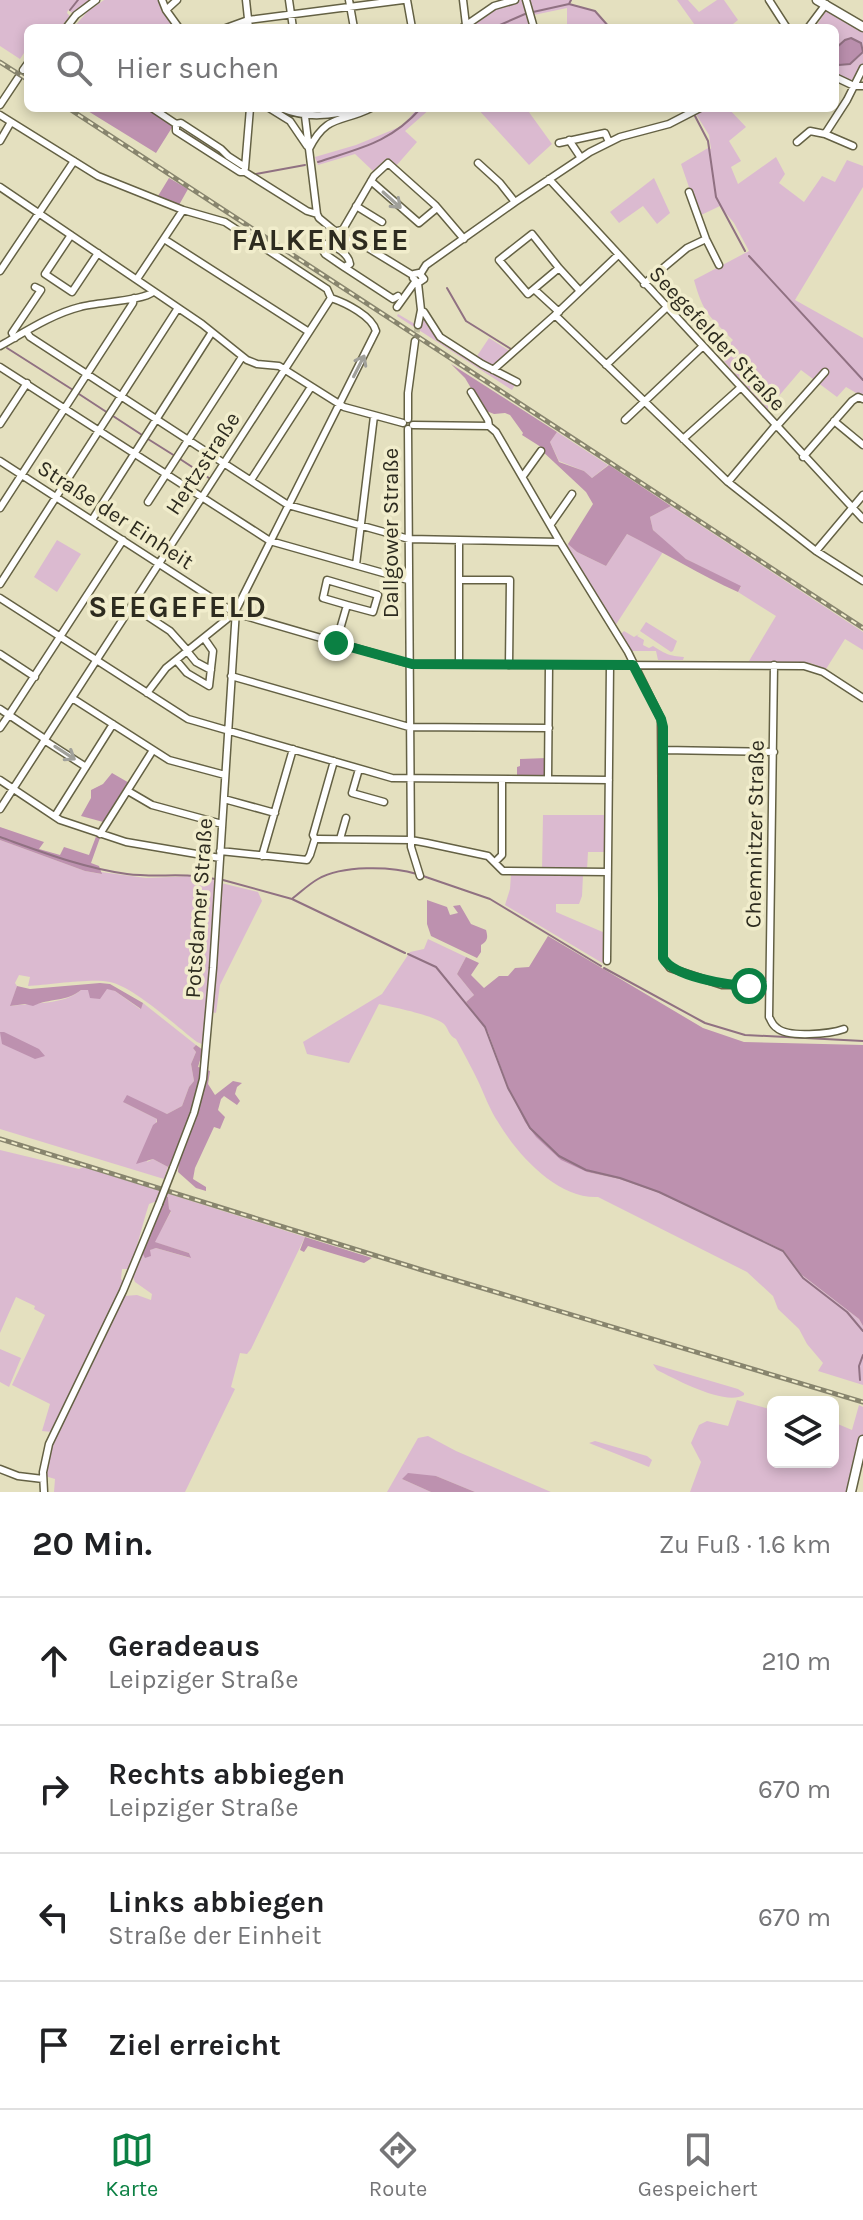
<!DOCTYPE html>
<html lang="de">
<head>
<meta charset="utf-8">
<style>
  body { margin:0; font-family:Karla,sans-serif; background:#f2f2f2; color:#202124 }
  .controls { position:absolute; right:24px; bottom:24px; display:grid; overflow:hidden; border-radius:12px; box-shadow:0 4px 12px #0003 }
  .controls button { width:72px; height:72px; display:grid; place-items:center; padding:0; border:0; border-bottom:2px solid #e0e0e0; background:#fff; color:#202124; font:40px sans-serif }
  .stop { position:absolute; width:24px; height:24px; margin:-18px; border:6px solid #0b8043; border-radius:50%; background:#fff }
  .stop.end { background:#0b8043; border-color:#fff; box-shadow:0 2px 8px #0008 }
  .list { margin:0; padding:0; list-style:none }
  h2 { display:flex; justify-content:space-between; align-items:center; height:104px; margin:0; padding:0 32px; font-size:34px }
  h2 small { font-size:26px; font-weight:400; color:#757577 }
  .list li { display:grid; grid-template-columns:52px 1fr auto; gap:24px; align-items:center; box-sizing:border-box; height:128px; padding:0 32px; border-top:2px solid #e0e0e0 }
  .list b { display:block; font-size:30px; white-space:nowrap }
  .list p { margin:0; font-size:26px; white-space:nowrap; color:#757577 }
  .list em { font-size:26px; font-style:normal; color:#757577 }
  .icon { flex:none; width:44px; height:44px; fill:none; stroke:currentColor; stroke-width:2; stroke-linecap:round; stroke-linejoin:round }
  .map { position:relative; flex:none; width:863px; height:1492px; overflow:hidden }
  .search { position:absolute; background:#fff; box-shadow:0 4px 12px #0003; left:24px; right:24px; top:24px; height:88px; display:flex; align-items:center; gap:20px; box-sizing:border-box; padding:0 28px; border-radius:12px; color:#757577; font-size:30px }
  .sheet { height:616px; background:#fff }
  nav { display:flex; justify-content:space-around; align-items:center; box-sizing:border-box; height:112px; border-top:2px solid #e0e0e0; background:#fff; font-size:22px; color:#757577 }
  nav a { display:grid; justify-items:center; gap:4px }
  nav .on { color:#0b8043 }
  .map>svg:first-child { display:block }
  .green { fill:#dbbad0 }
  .forest { fill:#bd91af }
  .water { fill:#ba8fad; stroke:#907182; stroke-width:2 }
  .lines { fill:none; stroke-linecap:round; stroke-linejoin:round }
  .stream { stroke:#907182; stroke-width:2 }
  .minor-tunnel { stroke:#bfbc9f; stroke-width:6; stroke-dasharray:6 3; stroke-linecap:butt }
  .minor-casing { stroke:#646144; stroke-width:9 }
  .major-casing { stroke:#646144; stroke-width:11 }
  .minor { stroke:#fff; stroke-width:6 }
  .major { stroke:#fff; stroke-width:8 }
  .rail-casing { stroke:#88856e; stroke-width:5 }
  .rail { stroke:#f1edcc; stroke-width:2; stroke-dasharray:6; stroke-linecap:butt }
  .minor-bridge-casing { stroke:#646144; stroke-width:9; stroke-linecap:butt }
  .minor-bridge { stroke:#fff; stroke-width:6 }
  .oneway { stroke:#a0a09a }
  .route { stroke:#0b8043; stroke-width:10 }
  .labels { text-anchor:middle; stroke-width:7; stroke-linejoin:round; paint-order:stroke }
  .street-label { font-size:22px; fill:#2d2b1f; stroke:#f1edcc }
  .district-label { font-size:30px; font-weight:bold; letter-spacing:2px; fill:#2d2b1f; stroke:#f1edcc }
</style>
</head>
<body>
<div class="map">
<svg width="863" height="1492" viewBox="0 0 863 1492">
  <rect width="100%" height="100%" fill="#e4e0bf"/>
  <!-- green -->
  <path class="green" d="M0 0H91L72 13 68 10 67 13 70 16 60 28H28V47L20 59 0 46Z
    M104 0H159L161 9 174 28H73L88 11Z
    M521 0H572L569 4 595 11 610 28H567V8L529 16 532 28H464L494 7Z
    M677 0H688L699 12 717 0H724L738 20 728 28H697Z
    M829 10 863 30V65L853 83 835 74V28H815L826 11Z
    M418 108H431L405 131 417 142 396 166 387 158 373 171 355 154 318 165 315 157 356 145 402 126Z
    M477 108H526L552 144 529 165Z
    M706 108H728L746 127 729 141 741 161 731 167 738 184 776 157 785 174 779 183 804 202 822 176 835 182 847 160 863 166V187L795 300 863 338V397L846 387 837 397 801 370 766 411 719 355 733 340C710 317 703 313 694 280L749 251 734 223 720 206 699 216 681 164 708 148 711 149 709 135 696 114Z
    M654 178 670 213 657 224 643 206 619 223 610 212Z
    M398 314 420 327 423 314 438 338 516 383 512 390 397 316Z
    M489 338 511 352 492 368 475 359Z
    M557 432 608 465 592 478 584 471 559 461 550 442Z
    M671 506 863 632V650L845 639 826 669 810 663 749 661 776 616 738 592 741 587 686 559 672 548 653 530 650 517Z
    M627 534 663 552 615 626 567 545 569 544 577 552 606 566Z
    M57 540 81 554 57 592 34 577Z
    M646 622 677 641 673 651 671 652 640 631Z
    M624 631 634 637 639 634 637 636 644 640 643 645 649 648 653 646C666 654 669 656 684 657L683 660H658L656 651H630L620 635Z
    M543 815H606L605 852H588L587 870H542Z
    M0 840 85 871 101 874V872L146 878 196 876 217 881 205 1042 202 1044 197 1042C176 1026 134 987 110 982 91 978 49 985 28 986L30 977 19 975 15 983 17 986 11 1006C31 1003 65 1005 81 990L107 988 115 991 140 1009 143 1003 196 1045 193 1048 196 1052 191 1064 194 1081 189 1087 182 1106 167 1114 123 1102 157 1119 147 1162 153 1159 168 1167 164 1179 0 1129Z
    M511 874 583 875 582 896 579 904H556V912L605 933 604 964 505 905 510 889Z
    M221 883 258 892 262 901 220 985 216 1013 212 1012Z
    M428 939 466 957 457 974 474 995 466 1002 488 1032 508 1087 587 1172 619 1179 657 1192 783 1250 802 1275 859 1319 863 1326V1385L818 1371 823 1363 807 1344 799 1329 778 1309 773 1296 747 1272 598 1197C557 1199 517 1154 498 1122 490 1110 485 1096 479 1083 472 1068 464 1054 456 1039 448 1035 449 1029 444 1024 434 1015 392 1007 379 1004L349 1063 307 1054 303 1042 382 994 410 952 424 949Z
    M0 1150 79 1169 83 1167 160 1191 157 1201 149 1204C142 1225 137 1250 129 1269H122L121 1279 124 1282 120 1292 52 1432 42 1431 50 1404 12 1385 45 1315 34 1309 35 1306 16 1297 0 1333Z
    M166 1193 305 1237 251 1349 247 1354 240 1353 231 1387 235 1389 185 1492H54L55 1479 45 1476 53 1440 124 1296 137 1295 151 1300 152 1294 135 1282 132 1275 142 1252 156 1248 190 1258 189 1253 154 1242 171 1212 169 1209 168 1197 165 1196Z
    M0 1349 21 1358 9 1387 0 1382Z
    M653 1364 738 1389 744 1393V1395C725 1406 677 1380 657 1370Z
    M737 1400 773 1410V1462H833V1422L852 1430 859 1405 863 1407V1461H855L848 1492H690L701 1462 691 1443 699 1425 707 1421 728 1426Z
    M428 1436 456 1451 551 1492H475L436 1476 402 1479 431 1492H387L418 1438Z
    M595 1441 647 1456 652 1460 649 1467 589 1443Z"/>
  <!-- forest -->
  <path class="forest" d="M83 108H151L173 123V126L156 153Z
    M169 178 188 189 179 205 158 196Z
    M451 364 557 432 550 442 559 462 584 471 592 478 609 465 671 506 650 517 653 530 686 559 741 586 738 592C700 575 665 553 627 534L606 566 577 552 568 544 593 504 586 492 540 449 541 447 522 435 523 433 510 415 505 413 494 414 484 410 465 378Z
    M547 758V777L517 778V767L520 766V759Z
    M112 773 131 784 107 823 81 816 91 798V790L103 784Z
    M0 827 44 842 39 849 60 855 64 847 89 855 97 834 101 835 91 863 99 866 102 874 85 871 0 840Z
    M427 900 447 907 450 915 458 913 453 906 460 905 471 924 486 930C488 937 488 941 481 945V952L477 958 431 936 427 924Z
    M548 936 703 1028 744 1042 863 1045V1326L859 1319 802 1275 783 1250 657 1192 619 1179 587 1172 561 1160 536 1137 525 1122 508 1087 488 1032 466 1002 474 995 457 974 466 957 479 963 471 975 484 988 499 976H508L515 968 529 967Z
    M100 983 110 984 143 1003 141 1009 115 991 107 989 100 999 90 998 88 990H81C67 1002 49 998 33 1006L25 1004 10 1006 17 986 30 989Z
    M0 1032H4L39 1049 45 1056 35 1059 2 1044Z
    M196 1045 203 1050 198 1067 202 1068 196 1100 171 1163 168 1167 153 1159 136 1164 153 1125 157 1122V1119L123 1102 127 1095 167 1114 182 1106 189 1087 194 1081 191 1064 196 1052 193 1048Z
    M207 1070 210 1071 208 1084 215 1095 233 1081 242 1083 237 1087 235 1094 240 1101 237 1105 224 1096 221 1099 218 1110 225 1117 220 1129 214 1127 195 1168 193 1179 206 1187V1191L196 1188 178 1172 179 1160 201 1099Z
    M165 1196 168 1197 169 1209 171 1211 155 1242 189 1253 191 1258 156 1248 150 1250 151 1256 145 1258 142 1252Z
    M305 1237 372 1258 364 1263 308 1246 304 1252 300 1250Z
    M408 1473 436 1476 475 1492H431L402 1479Z"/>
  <!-- water -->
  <path class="water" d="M851 38 861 43 863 52 850 64 839 65 835 61 836 48 845 40Z"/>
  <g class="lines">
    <!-- stream -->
    <path class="stream" d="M569 4 595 11 610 28
      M70 10 78 0
      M533 12 569 4 571 0
      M493 28 525 14
      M695 116 708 141 716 197 745 251
      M178 128 242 169
      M318 162C360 148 390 143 421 108
      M256 174 305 165
      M749 256 863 380
      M447 288 466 321 511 349
      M7 348 73 390
      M79 394 108 413
      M113 416 142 435
      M148 439 175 456
      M180 459 209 478
      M0 837C42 852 83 868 127 874 157 878 186 872 215 879
      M423 876 490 899 601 966
      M223 880 292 899 405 953
      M293 898C301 892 309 884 318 879 342 865 391 866 417 874
      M408 954 436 967 485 1027 508 1088 530 1128 559 1156 586 1170 620 1178 659 1192 783 1251 803 1278 847 1312 863 1331
      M604 968 705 1023 745 1035 863 1041
      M860 1380 859 1366 863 1355"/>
    <!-- minor-tunnel -->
    <path class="minor-tunnel" d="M415 341 418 325"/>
    <!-- minor casing -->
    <g class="minor-casing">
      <path id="minor" d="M162 0 166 10 179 28
        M246 0 249 28
        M289 0 293 28
        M349 0 354 28
        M407 0 412 28
        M463 0 466 25
        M526 0 534 28
        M769 0 787 28
        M166 10 177 0
        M66 28 76 15 96 0
        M226 28 248 20 403 0
        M462 28 494 6 515 0
        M808 28 826 4
        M23 70 28 63
        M835 77 854 86H863
        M0 105 18 78
        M152 108 176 124 181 123 221 149 228 156 245 167
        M269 108 290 121 307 146
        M281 108C308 119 331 116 358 108
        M304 108 317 214
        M0 115 98 176 183 210 225 222 327 289 331 298
        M176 124V131L240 172H245L307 211 317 214 319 218 336 232
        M825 134 847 100 863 68
        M569 140 581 158
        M0 141 11 122
        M797 142 810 131 825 134 853 146
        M559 143 605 133 609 142
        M309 149C327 113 342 123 371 108
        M478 163 500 183 515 202
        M245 168 250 108
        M549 179 863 519
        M371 181 419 223 437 208
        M0 187 202 324 247 360 257 364 279 366 344 407 403 423
        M689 192 706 239 719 265
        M356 206 382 222
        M334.5 235a4.5 4.5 0 1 1 9 0a4.5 4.5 0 1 1-9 0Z
        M342 231 374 176 388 163 435 205 464 239
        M71 235 45 274 72 292 98 253
        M344 237 368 248 414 276
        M164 239 309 332
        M326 244C336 247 348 252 350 264L344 267 325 254 322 249Z
        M344 267 393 299 398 296
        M559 268 528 294 499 260 532 234 559 268 580 291
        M0 271 74 161
        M421 273 426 265 515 202 590 152 620 137 669 124 700 108
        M137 279 183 210
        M644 284 687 248 706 239
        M535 290 559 312
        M397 307 415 282
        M424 312 440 337 482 364 517 382
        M555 315 728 482 816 551 863 581
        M418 325 421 310 418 283 413 278 414 274 419 273 424 279 418 283
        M26 331 30 337 288 505 409 539 560 542
        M15 338 12 333 41 290 35 287
        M0 346C25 332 52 314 80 307 97 302 143 301 153 292
        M606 365 666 308
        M0 367 270 541 408 580
        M493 370 555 315 618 255
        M471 392 488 420 489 426 496 432 560 542 628 652 661 719 663 958 670 968 722 985H769
        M408 419V393L415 341
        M625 420 702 347
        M834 421 863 445
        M0 424 27 383
        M413 425 489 426
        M776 427 825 372
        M408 429 411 847 420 876
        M683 439 740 388
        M803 457 852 401 858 397 863 399
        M0 461 235 613 400 661 412 664 804 666 823 672 863 698
        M523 476 541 451
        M251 480 311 387
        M728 482 775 426
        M148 502 242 357
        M0 508 133 303 134 298
        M92 520 212 332
        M551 524 572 494
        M459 540V664
        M816 551 863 495
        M356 565 374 416
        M459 580H510L509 665
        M0 584 178 308
        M0 598 188 719 195 721 392 778 609 780
        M132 606 170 631 188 651
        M336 643 347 605 373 612 378 595 327 580 323 598 347 605
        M187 651 196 662 211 670
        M0 654 35 677
        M176 660 187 673 209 686 213 651 204 638
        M774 665 769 1017C772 1022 772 1025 777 1028 788 1038 830 1034 844 1029
        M231 676 409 727 549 728
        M147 693 166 668 227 619
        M72 698 169 760 225 775
        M0 709 45 739
        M9 715 123 540
        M0 728 9 715
        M44 740 86 767
        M663 750 774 752
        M359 769 352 793 384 802
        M548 779 549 665
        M0 780 60 820 126 842 220 858
        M128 791 152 805 222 824
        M224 799 275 813
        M0 809 331 298
        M55 816 113 724
        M100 834 153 750
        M315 839 313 835 334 761
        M340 839 346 818
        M220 851 307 860 310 855 315 839H318L411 840 427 843 488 856 503 871 608 872
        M262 856 293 749
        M495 862 502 855V779
        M607 961 610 665
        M173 1168 194 1113 203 1079 213 968 236 610 376 331C372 316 346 303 331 298
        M0 1469 18 1476 43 1479
        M44 1492 43 1472 49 1444 123 1291 159 1204"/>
    </g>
    <!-- major casing -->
    <g class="major-casing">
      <path id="major" d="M817 0 863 27
        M851 1492 863 1440"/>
    </g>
    <!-- minor -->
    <use href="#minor" class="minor"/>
    <!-- major -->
    <use href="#major" class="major"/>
    <!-- rail casing -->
    <g class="rail-casing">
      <path id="rail" d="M0 62 28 80
        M68 108 863 628
        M0 1139 422 1270 863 1402"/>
    </g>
    <!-- rail -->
    <use href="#rail" class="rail"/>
    <!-- minor-bridge casing -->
    <g class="minor-bridge-casing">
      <path id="minor-bridge" d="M159 1204 173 1168"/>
    </g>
    <!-- minor-bridge -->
    <use href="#minor-bridge" class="minor-bridge"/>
  </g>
  <!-- one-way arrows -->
  <defs><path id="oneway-shaft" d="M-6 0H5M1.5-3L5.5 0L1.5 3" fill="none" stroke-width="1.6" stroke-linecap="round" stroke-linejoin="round" transform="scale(2)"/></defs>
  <g class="oneway">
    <use href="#oneway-shaft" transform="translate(392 200) rotate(42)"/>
    <use href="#oneway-shaft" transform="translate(359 366) rotate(-63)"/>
    <use href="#oneway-shaft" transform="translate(65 753) rotate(33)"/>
  </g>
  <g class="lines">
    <!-- route -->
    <path class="route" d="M336 643 412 664 633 665 661 719 663 727V958C673 977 728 985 749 986"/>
  </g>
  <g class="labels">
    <!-- street labels -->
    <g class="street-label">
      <text transform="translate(718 338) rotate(47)" y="8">Seegefelder Straße</text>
      <text transform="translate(202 463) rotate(-57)" y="8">Hertzstraße</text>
      <text transform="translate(116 514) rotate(33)" y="8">Straße der Einheit</text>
      <text transform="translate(390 533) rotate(-90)" y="8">Dallgower Straße</text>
      <text transform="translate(754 834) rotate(-89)" y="8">Chemnitzer Straße</text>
      <text transform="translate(198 908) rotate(-86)" y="8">Potsdamer Straße</text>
    </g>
    <!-- district labels -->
    <g class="district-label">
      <text x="321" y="250">FALKENSEE</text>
      <text x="178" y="617">SEEGEFELD</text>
    </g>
  </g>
</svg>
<div class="controls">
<button><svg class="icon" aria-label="layers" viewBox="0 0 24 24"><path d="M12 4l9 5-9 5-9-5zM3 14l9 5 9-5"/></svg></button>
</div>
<div class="stop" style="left:749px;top:986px"></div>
<div class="stop end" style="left:336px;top:643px"></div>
<div class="search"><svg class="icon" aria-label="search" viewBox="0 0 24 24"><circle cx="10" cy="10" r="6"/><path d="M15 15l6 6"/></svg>Hier suchen</div>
</div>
<section class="sheet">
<h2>20 Min.<small>Zu Fuß · 1.6 km</small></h2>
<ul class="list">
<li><svg class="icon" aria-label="ahead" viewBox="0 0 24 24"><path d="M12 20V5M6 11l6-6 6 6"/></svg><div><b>Geradeaus</b><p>Leipziger Straße</p></div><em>210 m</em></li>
<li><svg class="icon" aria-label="right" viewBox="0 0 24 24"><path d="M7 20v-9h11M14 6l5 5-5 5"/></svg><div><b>Rechts abbiegen</b><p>Leipziger Straße</p></div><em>670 m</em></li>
<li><svg class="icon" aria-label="left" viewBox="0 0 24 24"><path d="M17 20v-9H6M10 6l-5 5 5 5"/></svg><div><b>Links abbiegen</b><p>Straße der Einheit</p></div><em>670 m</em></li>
<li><svg class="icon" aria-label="arrive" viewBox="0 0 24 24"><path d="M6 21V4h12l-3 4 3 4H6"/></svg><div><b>Ziel erreicht</b></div></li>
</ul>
</section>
<nav>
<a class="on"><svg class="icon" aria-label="map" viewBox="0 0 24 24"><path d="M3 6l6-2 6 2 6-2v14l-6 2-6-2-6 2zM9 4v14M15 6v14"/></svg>Karte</a>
<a><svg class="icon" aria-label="directions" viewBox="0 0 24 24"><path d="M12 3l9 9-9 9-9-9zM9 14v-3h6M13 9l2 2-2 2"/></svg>Route</a>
<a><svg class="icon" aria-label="saved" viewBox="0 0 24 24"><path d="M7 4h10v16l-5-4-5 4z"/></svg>Gespeichert</a>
</nav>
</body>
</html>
